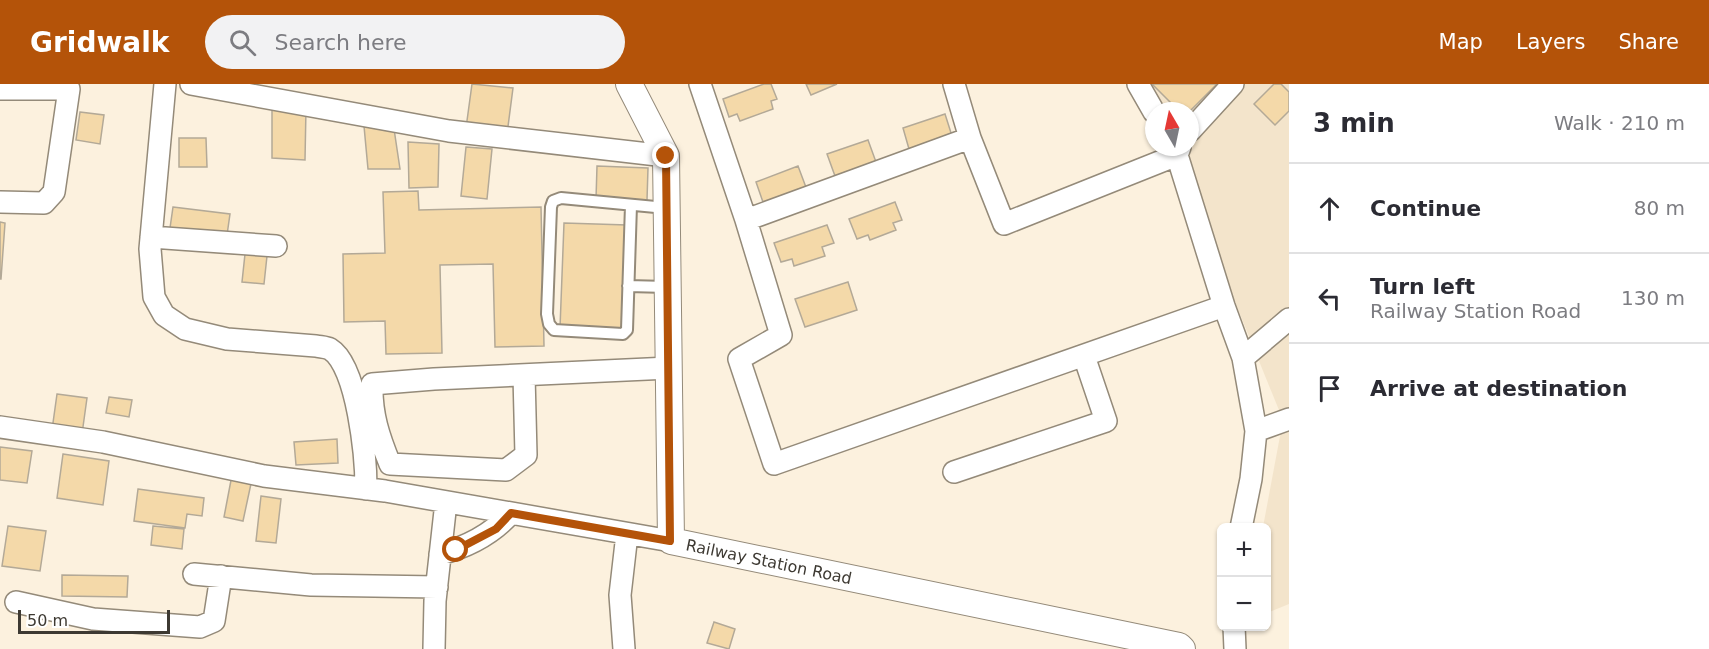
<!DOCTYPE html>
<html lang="en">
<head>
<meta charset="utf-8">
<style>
  body { margin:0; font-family:"DejaVu Sans",sans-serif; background:#f2f2f3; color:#2b2b33 }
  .controls { position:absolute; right:18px; bottom:18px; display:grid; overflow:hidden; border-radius:9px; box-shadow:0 2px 4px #0004 }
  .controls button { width:54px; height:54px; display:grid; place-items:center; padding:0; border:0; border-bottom:2px solid #e1e1e2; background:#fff; color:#2b2b33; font:30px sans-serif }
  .compass { position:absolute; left:1145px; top:18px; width:54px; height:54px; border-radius:50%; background:#fff; box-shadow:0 2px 4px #0004; rotate:351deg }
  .scale { position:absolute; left:18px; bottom:15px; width:152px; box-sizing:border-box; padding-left:6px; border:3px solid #3d3932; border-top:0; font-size:16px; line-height:21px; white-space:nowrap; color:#3d3932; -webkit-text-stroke:4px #fff; paint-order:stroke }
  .stop { position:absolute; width:18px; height:18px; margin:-14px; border:4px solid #b45309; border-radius:50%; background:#fff }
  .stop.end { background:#b45309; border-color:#fff; box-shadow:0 2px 6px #0008 }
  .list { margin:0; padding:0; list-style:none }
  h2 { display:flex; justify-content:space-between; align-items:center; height:78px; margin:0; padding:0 24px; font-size:26px }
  h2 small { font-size:20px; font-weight:400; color:#7c7c81 }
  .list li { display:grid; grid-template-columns:39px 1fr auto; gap:18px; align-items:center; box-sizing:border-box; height:90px; padding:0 24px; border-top:2px solid #e1e1e2 }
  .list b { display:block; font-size:22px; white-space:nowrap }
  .list p { margin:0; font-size:20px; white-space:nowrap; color:#7c7c81 }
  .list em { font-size:20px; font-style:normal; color:#7c7c81 }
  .icon { flex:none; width:33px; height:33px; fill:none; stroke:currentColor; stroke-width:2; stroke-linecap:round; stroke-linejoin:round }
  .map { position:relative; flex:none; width:1289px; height:565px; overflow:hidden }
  header { display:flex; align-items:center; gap:36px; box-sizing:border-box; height:84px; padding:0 30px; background:#b45309; color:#fff }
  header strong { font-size:28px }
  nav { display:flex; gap:33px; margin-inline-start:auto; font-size:21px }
  .search { width:420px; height:54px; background:#f2f2f3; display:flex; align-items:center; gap:15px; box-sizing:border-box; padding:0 21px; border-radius:33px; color:#7c7c81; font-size:22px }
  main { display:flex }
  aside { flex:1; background:#fff }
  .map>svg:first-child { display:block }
  .built { fill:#f3e4cb }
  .building { fill:#f4d9a9; stroke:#b3a997; stroke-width:1.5 }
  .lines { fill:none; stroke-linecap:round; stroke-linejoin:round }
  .service-casing { stroke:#948a79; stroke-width:14 }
  .minor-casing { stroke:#948a79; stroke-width:24 }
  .tertiary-casing { stroke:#948a79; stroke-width:28 }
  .service { stroke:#fff; stroke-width:10 }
  .minor { stroke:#fff; stroke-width:21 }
  .tertiary { stroke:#fff; stroke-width:26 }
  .route { stroke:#b45309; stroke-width:8 }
  .labels { text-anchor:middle; stroke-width:4.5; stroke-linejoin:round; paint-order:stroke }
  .street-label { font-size:16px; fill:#3d3932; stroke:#fff }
</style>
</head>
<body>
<header>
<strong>Gridwalk</strong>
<div class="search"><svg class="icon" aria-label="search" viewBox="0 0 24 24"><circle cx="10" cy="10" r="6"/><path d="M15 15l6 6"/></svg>Search here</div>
<nav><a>Map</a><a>Layers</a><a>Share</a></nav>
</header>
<main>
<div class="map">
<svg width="1289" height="565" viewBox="0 0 1289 565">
  <rect width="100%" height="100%" fill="#fcf1de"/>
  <!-- built -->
  <path class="built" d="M1147 0H1289V520L1267 529 1266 444 1263 443 1283 336 1172 63H1190V27H1158Z"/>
  <!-- building -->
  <path class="building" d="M472 0 513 4 507 50 466 44Z
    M764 0H771L777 15 771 17 773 25 740 37 737 30 729 33 723 15Z
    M806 0H837L811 11Z
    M1152 0H1217L1190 27H1179Z
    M1274 0H1281L1289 8V27L1275 41 1254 20Z
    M272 17 306 24 305 76 272 74Z
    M80 28 104 31 100 60 76 56Z
    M945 30 952 52 909 65 903 44Z
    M364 42 394 45 400 85H368Z
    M179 54H206L207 83H179Z
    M868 56 876 78 835 92 827 70Z
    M408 58 439 60 438 103 409 104Z
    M466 63 492 65 487 115 461 112Z
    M597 82 648 84 647 116 596 115Z
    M798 82 807 106 764 121 756 98Z
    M418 107 419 126 541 123 544 262 495 263 493 180 440 181 442 269 386 270 385 237 344 238 343 170 385 169 383 108Z
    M895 118 902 136 893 139 896 146 870 156 868 151 857 155 849 135Z
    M173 123 230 130 226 158 169 151Z
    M0 138 5 139 1 195H0Z
    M564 139 627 141 623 246 560 244Z
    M827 141 834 159 822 163 825 172 794 182 792 175 781 178 774 159Z
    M245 170 267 172 264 200 242 198Z
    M848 198 857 226 805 243 795 215Z
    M57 310 87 314 82 350 52 346Z
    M109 313 132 316 129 333 106 329Z
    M337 355 338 379 296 381 294 358Z
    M0 363 32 367 27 399 0 396Z
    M63 370 109 377 103 421 57 414Z
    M232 391 252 395 243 437 224 433Z
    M138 405 204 414 202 432 187 430 185 444 134 437Z
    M261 412 281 415 276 459 256 457Z
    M8 442 46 447 40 487 2 482Z
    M153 442 184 445 182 465 151 461Z
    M62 491 128 492 127 513 62 512Z
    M714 538 735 545 729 565 707 559Z"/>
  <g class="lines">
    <!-- service casing -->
    <g class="service-casing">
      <path id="service" d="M631 121 627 246 623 250 554 246 549 240 547 230 551 123 553 117 561 114 666 124
        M628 202 667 203"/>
    </g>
    <!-- minor casing -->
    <g class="minor-casing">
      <path id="minor" d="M165 0 150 165 154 213 164 231 185 245 227 255 316 262C321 263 326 263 330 265 358 282 366 375 366 405
        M191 0 449 47 666 72
        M700 0 746 136 970 54 1004 140 1177 71 1173 63
        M954 0 970 54
        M1138 0 1154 28
        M0 5H69L54 108 44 119 0 118
        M1190 47 1233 0
        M1180 63 1177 71 1224 222 1243 274 1256 347 1251 395 1241 444
        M746 136 781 251 739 275 774 380 1224 222
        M151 153 276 162
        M1243 274 1289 235
        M524 291 526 371 506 386 390 380C379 353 371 330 372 300L434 295 669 284
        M0 343 103 358 264 392 385 407 671 457
        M1256 347 1289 335
        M954 388 1106 337 1084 272
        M440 470C467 463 492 450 511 429
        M194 490 311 501 437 503
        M16 518 93 535 200 543 214 537 221 492
        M1234 542 1235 565
        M434 565 435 517 446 418
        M624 565 620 511 627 450"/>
    </g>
    <!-- tertiary casing -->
    <g class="tertiary-casing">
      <g id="tertiary">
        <path id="s1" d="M629 0 666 72 671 457 1179 562 1182 565"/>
      </g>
    </g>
    <!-- service -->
    <use href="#service" class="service"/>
    <!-- minor -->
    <use href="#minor" class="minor"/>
    <!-- tertiary -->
    <use href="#tertiary" class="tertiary"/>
  </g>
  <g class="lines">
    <!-- route -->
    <path class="route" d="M456 466 496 445 511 429 670 457 666 72"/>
  </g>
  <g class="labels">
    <!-- street labels -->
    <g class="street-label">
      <text dy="6" stroke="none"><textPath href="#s1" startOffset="566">Railway Station Road</textPath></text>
    </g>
  </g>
</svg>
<div class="controls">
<button>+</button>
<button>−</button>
</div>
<svg class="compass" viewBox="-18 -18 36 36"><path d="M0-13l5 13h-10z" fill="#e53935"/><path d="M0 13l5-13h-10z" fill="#7c7c81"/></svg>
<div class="scale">50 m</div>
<div class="stop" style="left:456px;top:466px"></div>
<div class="stop end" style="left:666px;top:72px"></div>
</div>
<aside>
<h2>3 min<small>Walk · 210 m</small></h2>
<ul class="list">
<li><svg class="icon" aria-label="ahead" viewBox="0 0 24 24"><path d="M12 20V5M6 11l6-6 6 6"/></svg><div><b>Continue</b></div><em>80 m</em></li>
<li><svg class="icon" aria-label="left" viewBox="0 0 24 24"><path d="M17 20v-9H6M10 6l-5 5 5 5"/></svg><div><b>Turn left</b><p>Railway Station Road</p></div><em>130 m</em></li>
<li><svg class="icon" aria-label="arrive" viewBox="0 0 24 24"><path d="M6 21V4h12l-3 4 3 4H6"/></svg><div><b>Arrive at destination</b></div></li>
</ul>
</aside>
</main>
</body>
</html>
